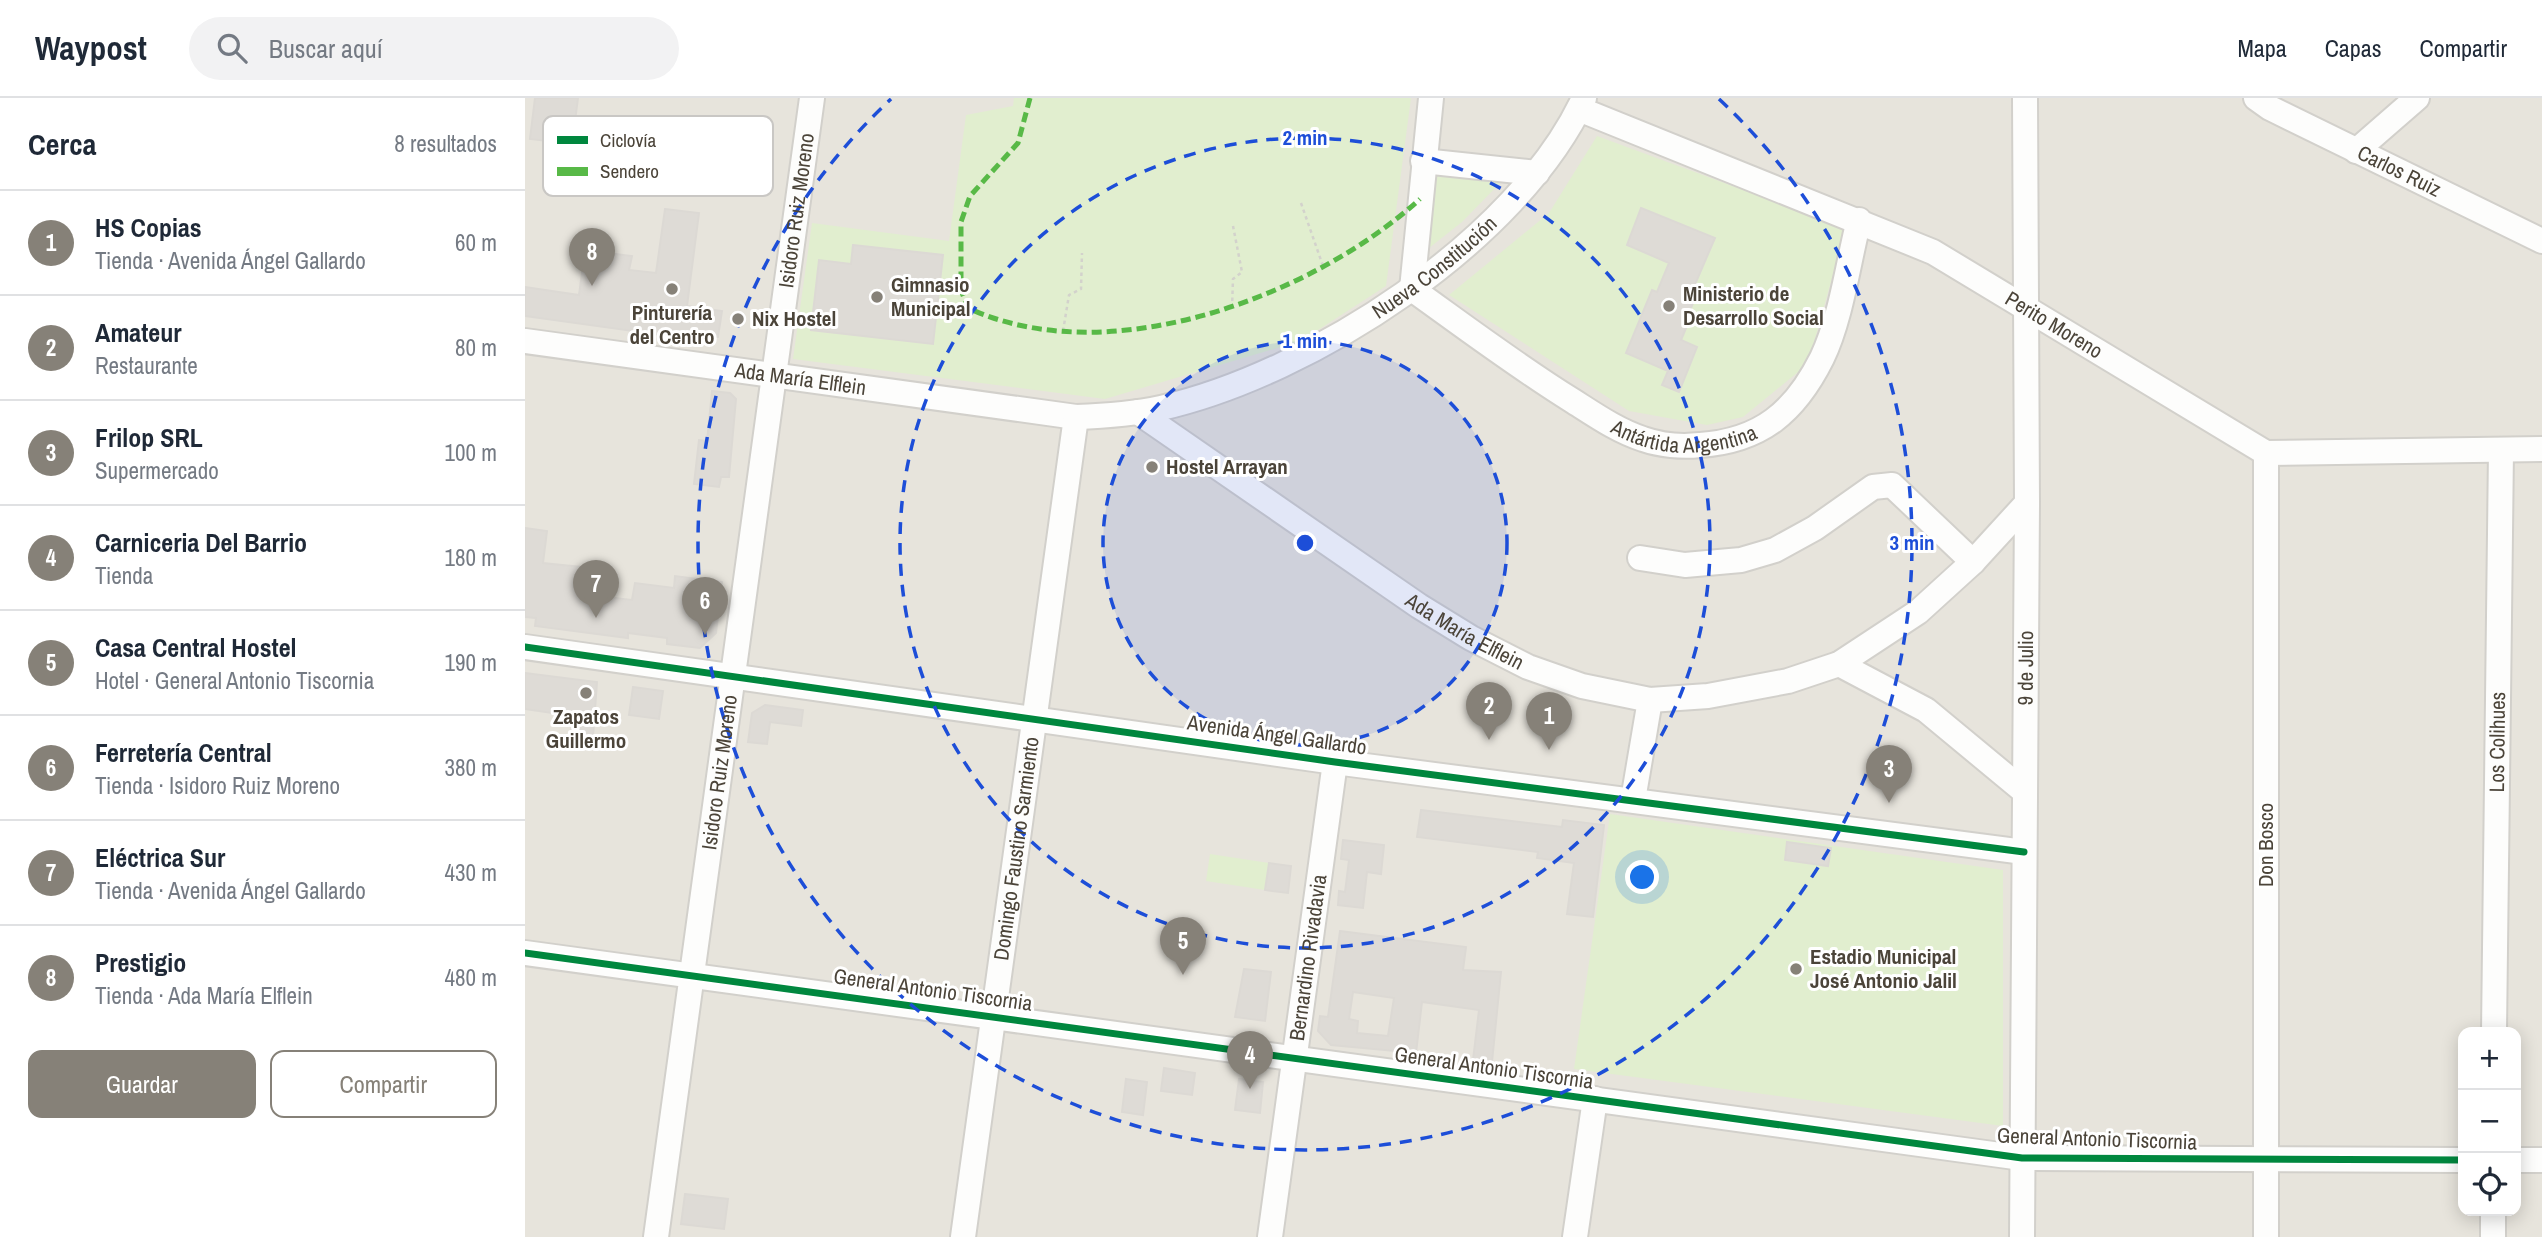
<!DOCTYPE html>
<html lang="es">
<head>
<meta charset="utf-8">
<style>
  body { margin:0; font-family:"Archivo Narrow",sans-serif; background:#f2f2f3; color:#1f2937 }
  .controls { position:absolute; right:21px; bottom:21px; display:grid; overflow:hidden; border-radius:14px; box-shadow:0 4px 18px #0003 }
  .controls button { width:63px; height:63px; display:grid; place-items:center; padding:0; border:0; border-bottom:2px solid #e0e1e3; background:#fff; color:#1f2937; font:35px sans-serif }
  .you { position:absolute; left:1118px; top:780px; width:24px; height:24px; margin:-18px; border:5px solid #fff; border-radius:50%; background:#1a73e8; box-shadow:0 0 0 10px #1a73e833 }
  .badge { display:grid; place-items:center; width:46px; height:46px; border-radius:50%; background:#868178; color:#fff; font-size:23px; font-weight:700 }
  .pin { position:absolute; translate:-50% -58px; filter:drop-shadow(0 2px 4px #0008) }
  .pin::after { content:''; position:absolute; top:37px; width:24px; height:21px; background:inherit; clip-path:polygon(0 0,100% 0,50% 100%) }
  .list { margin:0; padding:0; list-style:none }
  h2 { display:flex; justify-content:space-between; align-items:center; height:91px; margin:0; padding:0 28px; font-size:30px }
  h2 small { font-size:23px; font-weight:400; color:#747a83 }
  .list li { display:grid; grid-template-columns:46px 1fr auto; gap:21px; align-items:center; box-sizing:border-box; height:105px; padding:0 28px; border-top:2px solid #e0e1e3 }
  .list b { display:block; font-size:26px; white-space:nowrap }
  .list p { margin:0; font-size:23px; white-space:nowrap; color:#747a83 }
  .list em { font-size:23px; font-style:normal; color:#747a83 }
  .actions { display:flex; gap:14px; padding:21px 28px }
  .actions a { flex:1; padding:16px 0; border:2px solid #868178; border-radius:14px; text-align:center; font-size:24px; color:#868178 }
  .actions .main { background:#868178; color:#fff }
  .icon { flex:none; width:38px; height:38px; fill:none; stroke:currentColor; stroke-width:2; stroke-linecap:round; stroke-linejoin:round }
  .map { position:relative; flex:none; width:2017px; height:1139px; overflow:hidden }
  header { display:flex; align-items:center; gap:42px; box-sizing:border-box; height:98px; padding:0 35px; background:#fff; border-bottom:2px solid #e0e1e3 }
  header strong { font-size:33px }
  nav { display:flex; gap:38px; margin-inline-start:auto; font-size:24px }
  .search { width:490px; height:63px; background:#f2f2f3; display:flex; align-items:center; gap:18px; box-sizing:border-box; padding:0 24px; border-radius:38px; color:#747a83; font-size:26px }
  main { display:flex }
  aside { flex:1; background:#fff }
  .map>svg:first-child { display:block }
  .residential { fill:#e7e4dc; fill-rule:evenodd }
  .green { fill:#e1eecf }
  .building { fill:#dedbd6; stroke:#dcd9d4; stroke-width:2; fill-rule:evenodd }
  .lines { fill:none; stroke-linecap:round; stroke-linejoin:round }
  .minor-casing { stroke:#d2d0cb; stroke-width:28 }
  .path { stroke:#d3d2cc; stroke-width:2.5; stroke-dasharray:3.5 3.5; stroke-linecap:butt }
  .minor { stroke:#fdfdfc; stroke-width:24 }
  .quiet { stroke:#58b947; stroke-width:5; stroke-dasharray:10 5; stroke-linecap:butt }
  .cycleway-casing { stroke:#fff; stroke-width:11 }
  .cycleway { stroke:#00873e; stroke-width:7 }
  .ring { fill:none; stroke:#1d4ed8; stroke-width:3.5; stroke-dasharray:12 9 }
  .poi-dot { fill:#868178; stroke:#fff; stroke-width:2.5 }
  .labels { text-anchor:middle; stroke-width:6; stroke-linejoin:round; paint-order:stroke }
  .street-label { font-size:21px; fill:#4b4439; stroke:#fff }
  .poi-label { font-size:21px; font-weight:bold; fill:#4b4439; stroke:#fff; text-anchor:start }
  .key { fill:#fff; stroke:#c9c7c4; stroke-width:2 }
  .key-label { font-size:19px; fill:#4b4439 }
  .centre { fill:#1d4ed8; stroke:#fff; stroke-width:3.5 }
  .ring-label { font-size:21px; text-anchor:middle; font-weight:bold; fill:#1d4ed8; stroke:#fff; stroke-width:6; stroke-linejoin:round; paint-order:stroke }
</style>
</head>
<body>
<header>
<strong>Waypost</strong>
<div class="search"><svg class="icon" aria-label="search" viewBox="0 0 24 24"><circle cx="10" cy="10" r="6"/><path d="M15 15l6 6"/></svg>Buscar aquí</div>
<nav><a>Mapa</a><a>Capas</a><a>Compartir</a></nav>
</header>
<main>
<aside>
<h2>Cerca<small>8 resultados</small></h2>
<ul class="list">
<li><span class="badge">1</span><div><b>HS Copias</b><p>Tienda · Avenida Ángel Gallardo</p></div><em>60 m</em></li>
<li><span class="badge">2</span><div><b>Amateur</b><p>Restaurante</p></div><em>80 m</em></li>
<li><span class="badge">3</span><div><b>Frilop SRL</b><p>Supermercado</p></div><em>100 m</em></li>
<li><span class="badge">4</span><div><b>Carniceria Del Barrio</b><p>Tienda</p></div><em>180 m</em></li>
<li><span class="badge">5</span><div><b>Casa Central Hostel</b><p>Hotel · General Antonio Tiscornia</p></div><em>190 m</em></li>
<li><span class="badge">6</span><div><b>Ferretería Central</b><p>Tienda · Isidoro Ruiz Moreno</p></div><em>380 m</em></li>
<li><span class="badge">7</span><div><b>Eléctrica Sur</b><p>Tienda · Avenida Ángel Gallardo</p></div><em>430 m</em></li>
<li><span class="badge">8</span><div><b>Prestigio</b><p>Tienda · Ada María Elflein</p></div><em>480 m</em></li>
</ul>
<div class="actions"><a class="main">Guardar</a><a>Compartir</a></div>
</aside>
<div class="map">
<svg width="2017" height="1139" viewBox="0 0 2017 1139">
  <rect width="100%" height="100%" fill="#f4f2ee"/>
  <!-- residential -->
  <path class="residential" d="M0 0H2017V1139H0ZM1938 934H1991V1113H1938Z"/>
  <!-- green -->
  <path class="green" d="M489 0H886L861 188 776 243 580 301 268 261 287 125 424 143 441 17 488 8Z
    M1072 38 1321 130 1283 266 1218 319 1182 327 1104 313 924 197 1024 115Z
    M909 75 977 83 937 124 899 154Z
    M1085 716 1478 772V1028L1049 971Z
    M685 756 744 765 740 792 681 783Z"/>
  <!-- building -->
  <path class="building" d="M10 0H53L47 46 5 41Z
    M1116 110 1190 140 1168 191 1173 193 1161 222 1164 223 1156 242 1172 249 1154 294 1137 287 1143 273 1101 255 1127 192 1132 194 1144 165 1102 147Z
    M140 111 174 115 162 208 197 213 193 239 159 235 158 240 0 218V189L54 197 60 152 107 158 104 172 131 175Z
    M328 147 418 157 408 246 286 232 294 162 326 166Z
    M187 293 205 295 211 301 204 379H196L194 389 169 386 174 342 182 343Z
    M0 430 22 433 18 465 66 470 63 497 107 502 110 485 149 490 150 478 197 484 191 535 175 550 142 546V540L103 535V540L10 528 11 520 0 519Z
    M0 575 72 584 68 639 46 636 48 618 0 611Z
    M108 589 138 593 134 621 104 617Z
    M240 607 278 612 276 628 245 624 242 646 223 644 227 615Z
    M896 712 1037 729 1038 722 1079 727 1068 819 1042 816 1049 765 1012 760 1013 754 892 739Z
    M818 742 859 747 856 776 842 774 838 810 813 807 814 793 820 794 824 762 816 761Z
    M1262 744 1306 750 1303 768 1260 762Z
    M744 765 766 768 763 795 740 792Z
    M815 833 941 849 938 872 976 874 967 964 948 962 954 912 897 904 891 955 806 947 793 933 795 918 803 919ZM828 894 869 900 863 938 832 935 833 923 824 921Z
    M719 871 746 874 740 923 710 919Z
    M639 970 670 975 667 997 636 993Z
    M601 981 622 984 618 1017 597 1014Z
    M714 981 738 984 735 1015 710 1012Z
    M160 1096 203 1101 199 1131 156 1126Z"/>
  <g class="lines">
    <!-- minor casing -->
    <g class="minor-casing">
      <g id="minor">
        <path id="s1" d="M906 0 887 191C940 229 993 269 1048 303 1070 317 1093 333 1118 341 1135 347 1157 349 1175 347 1236 343 1270 314 1297 260 1316 221 1323 165 1334 122"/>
        <path id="s2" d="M1731 0 1745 10 2017 143"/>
        <path id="s3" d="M1054 11 1408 154 1741 355 2017 351"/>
        <path d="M1831 53 1892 0"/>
        <path d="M898 63 1012 75"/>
        <path id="s4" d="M0 243 551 319C580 318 608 316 636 310 786 276 993 143 1059 0"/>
        <path id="s5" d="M613 314 894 508 946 540 1003 569 1057 588 1125 602 1183 598 1263 583 1314 566 1393 514 1448 464 1502 405"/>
        <path d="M1115 460 1160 467 1216 462 1250 452 1290 430 1348 389 1367 387 1448 464"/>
        <path d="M0 549 810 664 1499 754"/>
        <path d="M1314 566 1401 612 1500 694"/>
        <path d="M1108 702 1125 602"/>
        <path d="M0 855 1497 1060 1938 1062"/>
        <path id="s6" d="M1969 934 1976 352"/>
        <path d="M1991 1062H2017"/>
        <path d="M1968 1113V1139"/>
        <path id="s7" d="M131 1139 287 0"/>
        <path id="s8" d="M438 1139 551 319"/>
        <path id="s9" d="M745 1139 810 664"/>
        <path d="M1050 1139 1070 1001"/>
        <path id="s10" d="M1497 1139 1502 405 1500 0"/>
        <path d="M1741 1139V355"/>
      </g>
    </g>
    <!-- path -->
    <path class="path" d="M776 105 798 168
      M707 210 708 181 717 174 708 128
      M538 233 544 197 556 191 557 155"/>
    <!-- minor -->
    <use href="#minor" class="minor"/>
    <!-- quiet -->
    <path class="quiet" d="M505 0 493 45 445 98 436 124V192L443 210C583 275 787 199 895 101"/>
    <!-- cycleway casing -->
    <g class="cycleway-casing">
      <path id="cycleway" d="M0 549 810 664 1499 754
        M0 855 1497 1060 1938 1062"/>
    </g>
    <!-- cycleway -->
    <use href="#cycleway" class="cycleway"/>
  </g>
  <!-- distance rings -->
  <circle cx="780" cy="445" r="202" fill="#1d4ed8" fill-opacity=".12"/>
  <g class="ring">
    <circle cx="780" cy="445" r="202"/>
    <circle cx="780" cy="445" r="405"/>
    <path d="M1194 1A607 607 0 1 1 366 1"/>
  </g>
  <!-- markers -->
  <g class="poi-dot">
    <circle cx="147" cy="191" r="7"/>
    <circle cx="352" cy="199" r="7"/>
    <circle cx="1144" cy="208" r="7"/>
    <circle cx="213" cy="221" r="7"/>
    <circle cx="627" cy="369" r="7"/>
    <circle cx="61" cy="595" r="7"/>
    <circle cx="1271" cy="871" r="7"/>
  </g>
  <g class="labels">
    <!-- street labels -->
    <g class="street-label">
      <text dy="7" stroke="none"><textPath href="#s2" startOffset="161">Carlos Ruiz</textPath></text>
      <text dy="7" stroke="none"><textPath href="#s7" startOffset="1036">Isidoro Ruiz Moreno</textPath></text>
      <text dy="7" stroke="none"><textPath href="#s4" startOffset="952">Nueva Constitución</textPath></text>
      <text dy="7" stroke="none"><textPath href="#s3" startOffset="523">Perito Moreno</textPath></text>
      <text dy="7" stroke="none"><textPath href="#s4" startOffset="278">Ada María Elflein</textPath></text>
      <text dy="7" stroke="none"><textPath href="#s1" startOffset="509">Antártida Argentina</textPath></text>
      <text dy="7" stroke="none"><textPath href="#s5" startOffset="394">Ada María Elflein</textPath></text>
      <text dy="7" stroke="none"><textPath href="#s10" startOffset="569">9 de Julio</textPath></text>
      <text transform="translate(752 637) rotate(8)" y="7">Avenida Ángel Gallardo</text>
      <text dy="7" stroke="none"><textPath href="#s6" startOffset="290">Los Colihues</textPath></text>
      <text dy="7" stroke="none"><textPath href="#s7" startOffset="469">Isidoro Ruiz Moreno</textPath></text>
      <text transform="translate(1741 747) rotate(-90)" y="7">Don Bosco</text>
      <text dy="7" stroke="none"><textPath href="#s8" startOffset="392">Domingo Faustino Sarmiento</textPath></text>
      <text dy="7" stroke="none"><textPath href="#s9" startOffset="282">Bernardino Rivadavia</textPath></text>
      <text transform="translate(408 892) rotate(8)" y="7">General Antonio Tiscornia</text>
      <text transform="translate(969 970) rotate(8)" y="7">General Antonio Tiscornia</text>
      <text transform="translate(1572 1041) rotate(2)" y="7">General Antonio Tiscornia</text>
    </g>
    <!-- poi labels -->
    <g class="poi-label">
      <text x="366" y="194">Gimnasio<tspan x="366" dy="24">Municipal</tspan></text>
      <text x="1158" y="203">Ministerio de<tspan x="1158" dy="24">Desarrollo Social</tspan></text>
      <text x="147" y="222" text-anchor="middle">Pinturería<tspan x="147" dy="24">del Centro</tspan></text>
      <text x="227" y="228">Nix Hostel</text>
      <text x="641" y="376">Hostel Arrayan</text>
      <text x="61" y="626" text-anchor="middle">Zapatos<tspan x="61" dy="24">Guillermo</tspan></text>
      <text x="1285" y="866">Estadio Municipal<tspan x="1285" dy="24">José Antonio Jalil</tspan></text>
    </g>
  </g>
  <!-- legend -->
  <rect x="18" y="18" width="230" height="80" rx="10" class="key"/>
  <rect x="32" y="38" width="31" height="8" fill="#00873e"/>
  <rect x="32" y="69" width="31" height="9" fill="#58b947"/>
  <g class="key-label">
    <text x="75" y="49">Ciclovía</text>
    <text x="75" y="80">Sendero</text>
  </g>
  <circle cx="780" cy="445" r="10" class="centre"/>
  <g class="ring-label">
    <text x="780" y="47">2 min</text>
    <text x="780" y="250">1 min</text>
    <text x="1387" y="452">3 min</text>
  </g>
</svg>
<div class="controls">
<button>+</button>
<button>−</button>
<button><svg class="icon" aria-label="locate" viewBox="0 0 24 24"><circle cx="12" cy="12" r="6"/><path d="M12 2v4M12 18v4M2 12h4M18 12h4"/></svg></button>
</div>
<div class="you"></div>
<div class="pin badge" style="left:1024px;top:652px">1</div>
<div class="pin badge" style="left:964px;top:642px">2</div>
<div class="pin badge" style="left:1364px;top:705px">3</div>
<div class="pin badge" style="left:725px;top:991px">4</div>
<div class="pin badge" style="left:658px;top:877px">5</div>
<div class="pin badge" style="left:180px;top:537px">6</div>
<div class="pin badge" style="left:71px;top:520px">7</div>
<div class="pin badge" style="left:67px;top:188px">8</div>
</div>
</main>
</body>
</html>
